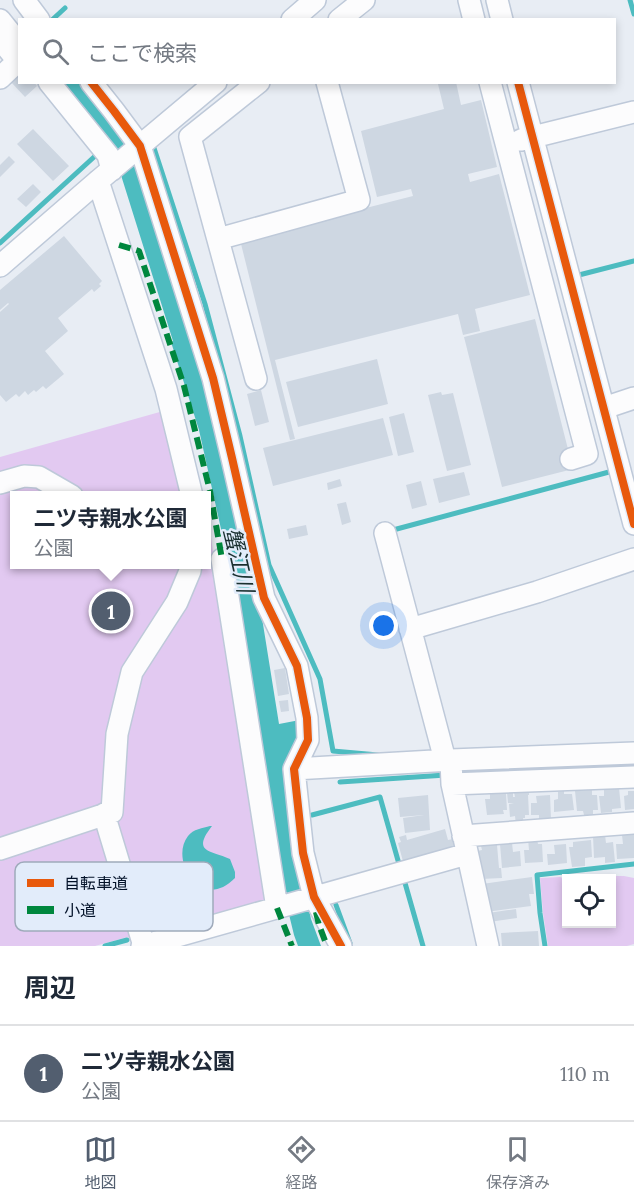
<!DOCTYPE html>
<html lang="ja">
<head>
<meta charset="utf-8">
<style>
  body { margin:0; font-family:Lora,"Noto Sans JP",serif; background:#f2f2f3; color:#1f2937 }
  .controls { position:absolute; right:18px; bottom:18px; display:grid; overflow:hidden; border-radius:0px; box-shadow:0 3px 9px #0003 }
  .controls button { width:54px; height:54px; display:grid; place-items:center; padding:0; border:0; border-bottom:2px solid #e0e1e3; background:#fff; color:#1f2937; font:30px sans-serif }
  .you { position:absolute; left:384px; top:626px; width:21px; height:21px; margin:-15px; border:4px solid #fff; border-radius:50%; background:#1a73e8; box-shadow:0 0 0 9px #1a73e833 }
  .badge { display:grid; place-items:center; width:39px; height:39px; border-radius:50%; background:#525e6f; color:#fff; font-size:20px; font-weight:700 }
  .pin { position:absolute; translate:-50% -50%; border:3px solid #fff; box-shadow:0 2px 6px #0006 }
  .popup { position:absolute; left:10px; top:491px; width:201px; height:78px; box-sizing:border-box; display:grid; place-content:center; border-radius:0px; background:#fff; filter:drop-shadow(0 2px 4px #0005); font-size:20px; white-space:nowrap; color:#747a83 }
  .popup b { font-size:22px; color:#1f2937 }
  .popup::after { content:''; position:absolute; left:50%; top:100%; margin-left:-12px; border:12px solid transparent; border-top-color:#fff }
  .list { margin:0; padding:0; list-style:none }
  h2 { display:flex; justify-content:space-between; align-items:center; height:78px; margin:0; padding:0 24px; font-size:26px }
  h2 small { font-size:20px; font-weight:400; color:#747a83 }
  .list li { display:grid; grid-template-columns:39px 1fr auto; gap:18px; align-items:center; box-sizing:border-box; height:96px; padding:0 24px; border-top:2px solid #e0e1e3 }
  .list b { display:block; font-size:22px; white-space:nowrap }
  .list p { margin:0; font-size:20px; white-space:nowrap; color:#747a83 }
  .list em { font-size:20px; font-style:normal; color:#747a83 }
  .icon { flex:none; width:33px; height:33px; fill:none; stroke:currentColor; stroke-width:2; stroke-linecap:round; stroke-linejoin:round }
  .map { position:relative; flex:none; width:634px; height:946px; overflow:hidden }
  .search { position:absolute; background:#fff; box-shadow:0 3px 9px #0003; left:18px; right:18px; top:18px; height:66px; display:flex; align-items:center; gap:15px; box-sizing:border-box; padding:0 21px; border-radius:0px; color:#747a83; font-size:22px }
  .sheet { height:174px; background:#fff }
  nav { display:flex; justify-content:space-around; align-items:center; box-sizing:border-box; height:84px; border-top:2px solid #e0e1e3; background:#fff; font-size:16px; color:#747a83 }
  nav a { display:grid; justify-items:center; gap:3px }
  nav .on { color:#525e6f }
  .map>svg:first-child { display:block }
  .green { fill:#e2c9f1 }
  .water { fill:#4dbcc0 }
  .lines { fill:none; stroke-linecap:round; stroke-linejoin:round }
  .stream { stroke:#4dbcc0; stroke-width:5 }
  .building { fill:#ced7e2 }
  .minor-casing { stroke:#bec9d9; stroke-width:24 }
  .minor { stroke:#fcfcfd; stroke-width:21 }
  .quiet { stroke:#00873e; stroke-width:6; stroke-dasharray:12 6; stroke-linecap:butt }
  .cycleway-casing { stroke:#e2ecfa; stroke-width:11 }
  .cycleway { stroke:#e8590c; stroke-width:8 }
  .labels { text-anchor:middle; stroke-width:5; stroke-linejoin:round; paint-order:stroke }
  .water-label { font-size:22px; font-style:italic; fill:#192f2f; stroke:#e2ecfa }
  .key { fill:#e2ecfa; stroke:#9faabb; stroke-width:1.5 }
  .key-label { font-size:16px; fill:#021128 }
</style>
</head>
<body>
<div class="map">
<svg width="634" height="946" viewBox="0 0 634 946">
  <rect width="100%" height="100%" fill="#e8edf4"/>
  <!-- green -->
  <path class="green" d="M181 406 203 495 15 496V564H207V510L236 711 266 904 130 941 128 937 95 946H0V457Z
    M603 876H624L634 878V944L627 946H548L543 913 540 878 560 877 566 879V924H612V878H597Z"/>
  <!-- water -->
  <path class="water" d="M54 83H85L128 141 206 379 258 593 279 724 305 719 286 770 305 891 311 919 321 946H298L294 935 285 898 237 601 199 430 171 342 173 341 115 156Z
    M210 826H212C191 853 211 850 230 859L235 872V878C201 913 169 860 188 836 193 829 203 828 210 826Z"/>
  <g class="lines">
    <!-- stream -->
    <path class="stream" d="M630 0 634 14
      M52 20 65 8
      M154 148 205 304 240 436 269 565 320 679 333 751 378 755
      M0 243 94 157
      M575 276 634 261
      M393 532V530L609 472
      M340 782 446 775
      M312 815 380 797 399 864
      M405 883 423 946
      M336 905 350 943
      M105 946 127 940
      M545 946 540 913 537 875 634 864"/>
  </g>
  <!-- building -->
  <path class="building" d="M20 73V82H34L37 86 25 97 11 82Z
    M442 82H456L461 105 481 100 497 167 468 174 470 182 499 174 530 295 475 309 480 331 463 335 458 314 275 360 295 439 290 440 240 240 413 196 411 189 377 197 361 131 444 109 438 84Z
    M33 129 69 166 53 181 17 144Z
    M9 156 15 162 0 177V165Z
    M33 184 41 192 26 207 17 199Z
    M64 236 102 281 99 284 101 286 94 292 92 289 58 318 68 331 45 351 64 374 46 389 43 386 36 392 34 390 28 395 25 391 19 397 16 394 6 402 0 395V312L9 304 8 303 0 310V290Z
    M535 319 573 469 502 487 464 337Z
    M377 359 388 404 298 427 286 382Z
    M261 390 269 422 255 426 247 394Z
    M441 392 442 395 453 393 471 465 447 471 428 395Z
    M404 413 414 452 398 456 389 417Z
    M383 418 393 455 273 486 263 448Z
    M464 472 470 495 439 503 433 479Z
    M340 479 342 486 328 490 327 483Z
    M421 481 427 505 412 509 406 485Z
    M346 502 351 522 342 525 337 504Z
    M306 525 308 535 289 539 287 529Z
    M285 668 289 694 278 696 274 670Z
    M288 700 289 711 281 712 279 701Z
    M619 788 621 808 612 809V812L601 813 599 796H604V789Z
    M529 789V795H528L529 815H525V818H523L524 825 516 826 515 816 510 817 509 804 514 803H508L507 793H513V797H515L514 792Z
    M592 790V795H597L598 810H593V815H584L583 811H577L575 791Z
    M564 791V794H572L574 810 554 812V800L558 799V792Z
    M628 791H634V809L625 810 624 796 628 795Z
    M506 793 507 810H503L504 814 487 815 485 799H490V794Z
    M428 795 430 830 405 833 403 818 424 815 400 817 398 798Z
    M550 795 551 819 539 820V815H531V803H537L536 796Z
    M445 829 448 840 453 839 456 853 404 865 398 843 401 842 399 837 406 835 407 840Z
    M634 834V858L617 859 616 844H623L622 835Z
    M605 835 606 843 613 842 615 862 605 863V857L594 858 593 836Z
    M528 839H537L538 844H542L543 862 525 863 524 850H529Z
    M591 840 592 857 585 858V866L572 867 569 847H573V842Z
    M512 843 513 852 520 851 521 866 502 868 500 844Z
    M566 844 567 863 548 865 547 854H555L554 845Z
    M497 845 499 868H501L502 878 481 879 477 851 482 850 481 846Z
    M532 877 534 894H529L531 906 486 912 482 884Z
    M516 909 517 918 489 922 488 913Z
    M538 931 539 946H502L501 933Z"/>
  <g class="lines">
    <!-- minor casing -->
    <g class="minor-casing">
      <path id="minor" d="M24 0 39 20
        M469 0 474 20
        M497 0 502 20
        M0 20 20 45
        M292 20 315 0
        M339 20 364 0
        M0 39 18 61 0 78
        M49 82 108 155 112 170
        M91 82 114 111 140 146 213 378 232 458 264 598 297 666 307 718 308 740 294 769 303 853 314 897 341 946
        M490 82 587 454 571 459
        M518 82 634 524
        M521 140 634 112
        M98 181 166 389 192 496
        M218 239 359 200 327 82
        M0 266 98 181 216 82
        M256 379 190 137 259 82
        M604 408 634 398
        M0 483 24 476 39 477 72 496
        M385 533 445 760
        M222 559 277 908
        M410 629 537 592 634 559
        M451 760 452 784 488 946
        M294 769 451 760 634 753
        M452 784 634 777
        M104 814 144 946
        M463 836 634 823
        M0 849 112 812 117 734 132 672 177 602 190 571 191 564
        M142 946 467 854"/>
    </g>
    <!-- minor -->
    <use href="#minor" class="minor"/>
    <!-- quiet -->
    <path class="quiet" d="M119 245 139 251 184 386 210 491 222 559
      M277 908 292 946
      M316 912 319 925 327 946"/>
    <!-- cycleway casing -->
    <g class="cycleway-casing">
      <path id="cycleway" d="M91 82 114 111 140 146 213 378 232 458 264 598 297 666 307 718 308 740 294 769 303 853 314 897 341 946
        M518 82 634 524"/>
    </g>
    <!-- cycleway -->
    <use href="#cycleway" class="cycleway"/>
  </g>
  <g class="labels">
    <!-- water labels -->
    <g class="water-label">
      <text transform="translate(239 560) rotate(77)" y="8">蟹江川</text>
    </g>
  </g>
  <!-- legend -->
  <rect x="15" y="862" width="198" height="69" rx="9" class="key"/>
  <rect x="27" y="879" width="27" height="8" fill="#e8590c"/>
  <rect x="27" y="906" width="27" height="8" fill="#00873e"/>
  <g class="key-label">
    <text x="64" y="889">自転車道</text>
    <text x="64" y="916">小道</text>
  </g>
</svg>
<div class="controls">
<button><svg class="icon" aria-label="locate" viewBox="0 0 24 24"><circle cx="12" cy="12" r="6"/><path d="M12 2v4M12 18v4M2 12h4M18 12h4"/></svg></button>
</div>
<div class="you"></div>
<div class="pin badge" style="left:111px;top:611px">1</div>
<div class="popup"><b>二ツ寺親水公園</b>公園</div>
<div class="search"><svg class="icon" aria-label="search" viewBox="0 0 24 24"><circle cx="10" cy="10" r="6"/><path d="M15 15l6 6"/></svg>ここで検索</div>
</div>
<section class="sheet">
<h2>周辺<small></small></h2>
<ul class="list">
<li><span class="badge">1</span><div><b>二ツ寺親水公園</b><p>公園</p></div><em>110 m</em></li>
</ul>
</section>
<nav>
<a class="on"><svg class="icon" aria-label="map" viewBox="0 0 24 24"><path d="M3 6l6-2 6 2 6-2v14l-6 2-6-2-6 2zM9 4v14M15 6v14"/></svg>地図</a>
<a><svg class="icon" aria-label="directions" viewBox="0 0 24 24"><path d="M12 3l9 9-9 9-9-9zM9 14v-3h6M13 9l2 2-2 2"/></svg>経路</a>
<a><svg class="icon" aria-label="saved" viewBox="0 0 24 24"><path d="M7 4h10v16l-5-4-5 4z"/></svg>保存済み</a>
</nav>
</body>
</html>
